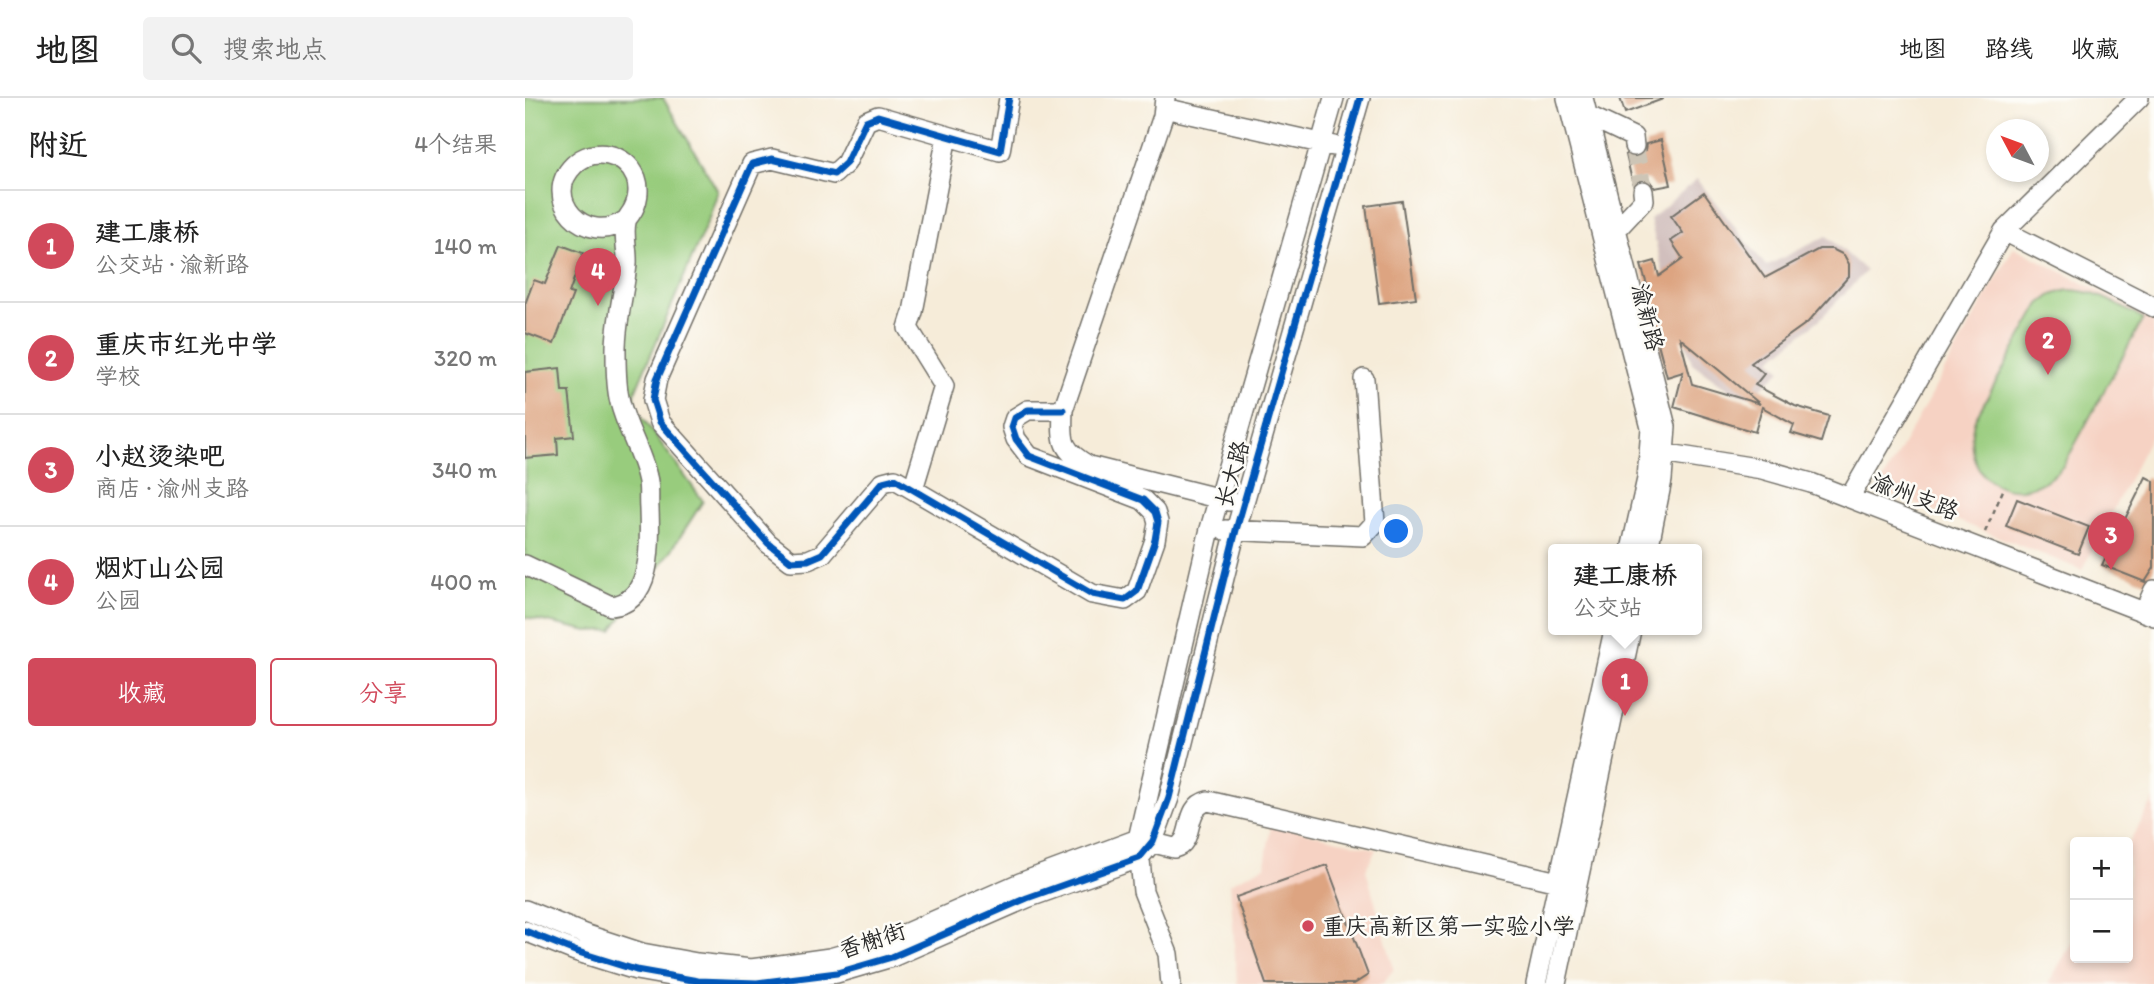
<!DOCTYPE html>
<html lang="zh">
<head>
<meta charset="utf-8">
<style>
  body { margin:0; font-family:Itim,"LXGW WenKai TC",sans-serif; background:#f2f2f2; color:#222 }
  .controls { position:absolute; right:21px; bottom:21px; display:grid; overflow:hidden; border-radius:7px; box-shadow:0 4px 10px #0003 }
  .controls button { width:63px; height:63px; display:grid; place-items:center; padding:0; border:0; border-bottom:2px solid #e0e0e0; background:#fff; color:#222; font:35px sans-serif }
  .compass { position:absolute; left:1461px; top:21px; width:63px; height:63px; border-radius:50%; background:#fff; box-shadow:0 4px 10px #0003; rotate:311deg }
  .you { position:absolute; left:872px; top:434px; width:24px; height:24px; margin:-18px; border:5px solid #fff; border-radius:50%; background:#1a73e8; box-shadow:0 0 0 10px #1a73e833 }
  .badge { display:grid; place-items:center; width:46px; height:46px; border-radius:50%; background:#d1495b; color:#fff; font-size:23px; font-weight:700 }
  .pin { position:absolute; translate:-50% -58px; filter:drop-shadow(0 2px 4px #0008) }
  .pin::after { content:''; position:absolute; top:37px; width:24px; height:21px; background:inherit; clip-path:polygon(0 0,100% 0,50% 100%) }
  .popup { position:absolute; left:1023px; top:446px; width:154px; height:91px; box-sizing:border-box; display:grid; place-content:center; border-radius:7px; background:#fff; filter:drop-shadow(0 2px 5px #0005); font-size:23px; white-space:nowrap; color:#767676 }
  .popup b { font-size:26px; color:#222 }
  .popup::after { content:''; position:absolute; left:50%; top:100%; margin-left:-14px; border:14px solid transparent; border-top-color:#fff }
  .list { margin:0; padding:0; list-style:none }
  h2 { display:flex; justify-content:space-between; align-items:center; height:91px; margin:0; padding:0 28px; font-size:30px }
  h2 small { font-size:23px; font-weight:400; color:#767676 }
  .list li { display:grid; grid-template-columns:46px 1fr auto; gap:21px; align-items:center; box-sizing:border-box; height:112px; padding:0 28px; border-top:2px solid #e0e0e0 }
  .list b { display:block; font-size:26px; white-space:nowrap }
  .list p { margin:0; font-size:23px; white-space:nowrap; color:#767676 }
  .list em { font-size:23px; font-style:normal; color:#767676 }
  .actions { display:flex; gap:14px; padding:21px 28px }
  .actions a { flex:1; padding:16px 0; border:2px solid #d1495b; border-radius:7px; text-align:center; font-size:24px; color:#d1495b }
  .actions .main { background:#d1495b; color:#fff }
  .icon { flex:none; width:38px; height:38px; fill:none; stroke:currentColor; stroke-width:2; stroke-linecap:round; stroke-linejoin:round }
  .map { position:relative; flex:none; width:1629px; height:886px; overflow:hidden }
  header { display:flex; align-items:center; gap:42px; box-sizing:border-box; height:98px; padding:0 35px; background:#fff; border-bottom:2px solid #e0e0e0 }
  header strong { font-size:33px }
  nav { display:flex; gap:38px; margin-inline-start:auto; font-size:24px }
  .search { width:490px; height:63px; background:#f2f2f2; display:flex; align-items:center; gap:18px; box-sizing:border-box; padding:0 24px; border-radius:7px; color:#767676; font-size:26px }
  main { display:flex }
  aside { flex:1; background:#fff }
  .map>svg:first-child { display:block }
  .built { fill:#f6d2c3 }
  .industrial { fill:#d1bfbd }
  .green { fill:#98cc7d; stroke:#627c54; stroke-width:2 }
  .building { fill:#dda481; fill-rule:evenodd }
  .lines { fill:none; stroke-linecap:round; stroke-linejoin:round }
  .minor-tunnel { stroke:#cdc5b6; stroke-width:19; stroke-dasharray:19 10; stroke-linecap:butt }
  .minor-casing { stroke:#726f68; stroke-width:22 }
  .path { stroke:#726f68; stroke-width:2.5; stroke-dasharray:5 5; stroke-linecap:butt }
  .minor { stroke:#fff; stroke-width:19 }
  .cycleway-casing { stroke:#fdfcf7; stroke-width:11 }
  .cycleway { stroke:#0057b8; stroke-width:7 }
  .poi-dot { fill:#d1495b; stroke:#fdfcf7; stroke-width:2.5 }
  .labels { text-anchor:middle; stroke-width:5; stroke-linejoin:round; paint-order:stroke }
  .street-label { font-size:23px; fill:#2b2b2b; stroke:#fdfcf7 }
  .poi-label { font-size:23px; fill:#2b2b2b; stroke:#fdfcf7; text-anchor:start }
</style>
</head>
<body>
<header>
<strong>地图</strong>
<div class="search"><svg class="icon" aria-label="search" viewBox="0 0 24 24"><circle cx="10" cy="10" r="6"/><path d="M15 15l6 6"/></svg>搜索地点</div>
<nav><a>地图</a><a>路线</a><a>收藏</a></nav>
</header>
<main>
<aside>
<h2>附近<small>4个结果</small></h2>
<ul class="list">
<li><span class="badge">1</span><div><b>建工康桥</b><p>公交站 · 渝新路</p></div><em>140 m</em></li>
<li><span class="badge">2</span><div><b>重庆市红光中学</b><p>学校</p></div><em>320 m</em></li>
<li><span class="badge">3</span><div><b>小赵烫染吧</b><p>商店 · 渝州支路</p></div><em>340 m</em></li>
<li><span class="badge">4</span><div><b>烟灯山公园</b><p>公园</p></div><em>400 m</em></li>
</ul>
<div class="actions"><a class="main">收藏</a><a>分享</a></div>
</aside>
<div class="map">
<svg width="1629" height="886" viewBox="0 0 1629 886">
  <rect width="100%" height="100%" fill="#fdfcf7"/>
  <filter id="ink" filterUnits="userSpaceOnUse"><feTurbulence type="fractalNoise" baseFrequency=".0143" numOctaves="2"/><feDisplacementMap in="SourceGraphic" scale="14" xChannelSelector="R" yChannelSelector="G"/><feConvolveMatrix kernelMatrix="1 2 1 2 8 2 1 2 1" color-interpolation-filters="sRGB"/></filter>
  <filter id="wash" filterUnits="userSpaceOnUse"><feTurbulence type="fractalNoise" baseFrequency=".00686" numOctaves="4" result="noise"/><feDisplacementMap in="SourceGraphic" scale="28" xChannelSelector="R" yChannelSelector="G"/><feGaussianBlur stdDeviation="1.57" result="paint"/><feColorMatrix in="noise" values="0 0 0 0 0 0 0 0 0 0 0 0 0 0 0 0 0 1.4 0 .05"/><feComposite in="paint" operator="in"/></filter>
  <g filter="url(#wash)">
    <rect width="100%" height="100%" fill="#f6ecd9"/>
    <!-- built -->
    <path class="built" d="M1489 149 1629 222V332L1557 472 1353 391Z
      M1629 701V886H1523L1550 839V860H1603V747Z
      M746 726 851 751 841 772 869 871 857 886H712L705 785 740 768Z"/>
    <!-- industrial -->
    <path class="industrial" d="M1172 81 1241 168 1302 138 1341 173 1295 221 1246 261 1256 272 1226 299 1206 293 1167 265 1138 175 1125 121Z"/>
    <!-- green -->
    <path class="green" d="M0 0H138L193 93 184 120 109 296 114 315 178 403 146 453 87 532 63 533 0 519Z
      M1543 192C1571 192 1593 207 1618 221L1539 367C1495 417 1431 384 1450 321L1515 206 1527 197Z"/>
    <g id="blocks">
      <!-- building -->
      <path class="building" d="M1095 0H1138V1L1100 15Z
        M1136 42 1146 87 1130 90 1124 82 1117 81 1108 87 1101 57 1110 60 1116 58 1120 52 1121 46Z
        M1179 94 1240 180 1294 151H1307L1319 157 1324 166V178L1283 224 1226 265 1239 276 1230 287 1270 308 1304 318 1296 344 1266 335 1269 327 1237 309 1230 334 1149 309 1158 274 1142 279 1118 188 1122 187 1116 167 1130 163 1134 178 1158 161 1146 143 1158 135 1146 118ZM1155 240 1235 306 1167 286Z
        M877 103 891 200 854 205 841 108Z
        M36 147 58 155 44 195 48 196 29 246 0 235V206L9 182 20 186Z
        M35 270 37 293H44L49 338 32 340 33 357 0 360V274Z
        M1621 379 1629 383V470L1620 484 1577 467Z
        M1492 401 1564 429 1553 456 1481 428Z
        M802 767 843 877 829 886H741L711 799Z"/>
    </g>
  </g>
  <g filter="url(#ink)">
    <use href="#blocks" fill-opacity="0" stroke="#726f68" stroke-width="2"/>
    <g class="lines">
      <!-- minor-tunnel -->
      <path class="minor-tunnel" d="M1109 48 1118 93"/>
      <!-- minor casing -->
      <g class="minor-casing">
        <path id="minor" d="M484 0 475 53 353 18 341 23 321 65 309 76 247 61 227 66 132 281 128 302 135 324 243 445 266 463 283 462 297 456 358 384 370 381 567 496 600 502 612 493 630 442 633 424 630 414 618 402 504 358 491 341 487 329 490 320 503 312H538
          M640 0 638 18 538 312C537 343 535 351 564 368L704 403
          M1042 0 1126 330 1122 381 1106 452
          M1058 0 1141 329 1137 382 1123 452
          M639 10 809 48
          M1062 17 1108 39 1109 48
          M1091 132 1119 102 1118 93
          M1479 133 1629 209
          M1125 353 1237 371 1286 385 1629 518
          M388 391 419 288 383 230 388 214 422 38
          M1325 399 1479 133 1614 0
          M700 432 838 438 850 425 839 281
          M0 467 86 508C129 505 125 442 124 411 123 400 125 389 122 379 116 353 101 329 95 304 91 289 91 271 91 256 90 227 99 196 102 166 103 153 98 137 101 124 102 119 103 120 106 115 113 105 115 91 111 80 101 55 68 48 49 67 15 100 60 150 101 122
          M1619 514 1629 492
          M0 812 59 836 117 855 172 865 226 871 305 860 361 844 495 785 613 741 649 750C671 745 657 709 683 703L1033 784
          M0 833 50 853 111 872 173 883 232 885 312 875 367 859 502 800 614 760 628 743 644 700 711 432 835 0
          M646 886 643 856 618 793 613 741 685 431 809 0
          M1011 886 1089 532
          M1031 886 1106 532"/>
      </g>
      <!-- path -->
      <path class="path" d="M1460 434 1479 390"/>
      <!-- minor -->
      <use href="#minor" class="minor"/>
      <!-- cycleway casing -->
      <g class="cycleway-casing">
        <path id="cycleway" d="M484 0 475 53 353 18 341 23 321 65 309 76 247 61 227 66 132 281 128 302 135 324 243 445 266 463 283 462 297 456 358 384 370 381 567 496 600 502 612 493 630 442 633 424 630 414 618 402 504 358 491 341 487 329 490 320 503 312H538
          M0 833 50 853 111 872 173 883 232 885 312 875 367 859 502 800 614 760 628 743 644 700 711 432 835 0"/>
      </g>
      <!-- cycleway -->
      <use href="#cycleway" class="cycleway"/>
    </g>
  </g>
  <!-- markers -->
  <circle class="poi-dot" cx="783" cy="828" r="7"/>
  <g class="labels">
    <!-- street labels -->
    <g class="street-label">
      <text transform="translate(1123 219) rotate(76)" y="8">渝新路</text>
      <text transform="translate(707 376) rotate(-74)" y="8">长大路</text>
      <text transform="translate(1390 398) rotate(21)" y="8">渝州支路</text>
      <text transform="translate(347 842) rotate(-18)" y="8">香榭街</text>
    </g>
    <!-- poi labels -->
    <g class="poi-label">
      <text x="797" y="836">重庆高新区第一实验小学</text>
    </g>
  </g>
</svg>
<div class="controls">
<button>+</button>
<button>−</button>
</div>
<svg class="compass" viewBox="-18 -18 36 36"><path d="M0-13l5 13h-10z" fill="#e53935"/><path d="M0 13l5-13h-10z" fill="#767676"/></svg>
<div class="you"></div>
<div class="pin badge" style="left:1100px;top:618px">1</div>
<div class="popup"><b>建工康桥</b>公交站</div>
<div class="pin badge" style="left:1523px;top:277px">2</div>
<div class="pin badge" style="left:1586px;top:472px">3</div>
<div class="pin badge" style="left:73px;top:208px">4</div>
</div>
</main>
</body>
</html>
